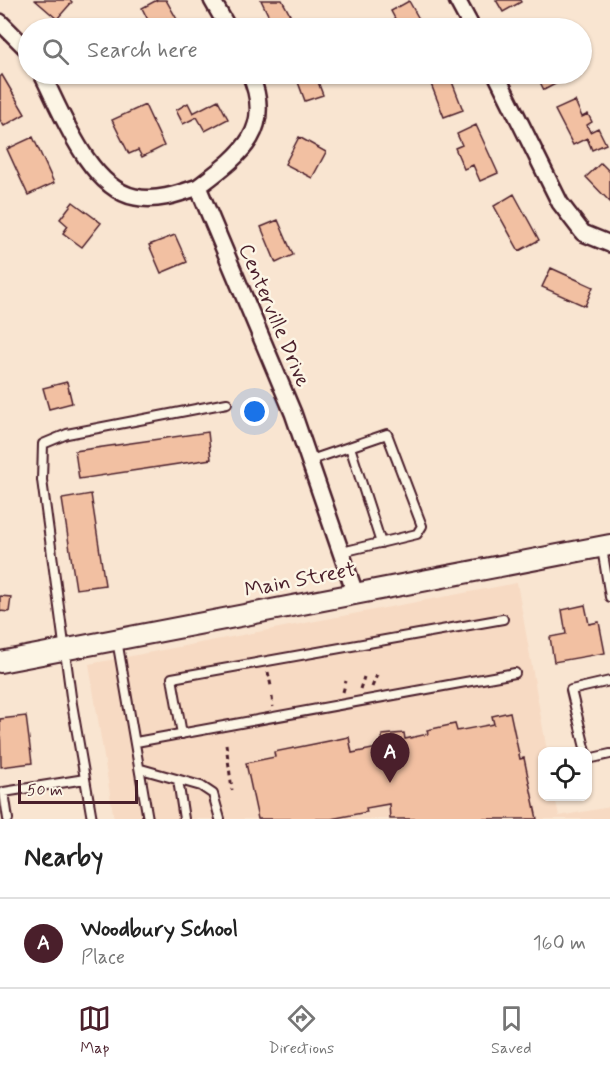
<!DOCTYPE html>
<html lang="en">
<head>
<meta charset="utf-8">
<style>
  body { margin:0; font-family:Mynerve,sans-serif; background:#f2f2f2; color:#222 }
  .controls { position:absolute; right:18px; bottom:18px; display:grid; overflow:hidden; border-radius:12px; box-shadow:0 2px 4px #0004 }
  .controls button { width:54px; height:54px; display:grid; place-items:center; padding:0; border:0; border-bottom:2px solid #e0e0e0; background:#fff; color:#222; font:30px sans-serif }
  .scale { position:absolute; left:18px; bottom:15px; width:120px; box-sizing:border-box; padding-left:6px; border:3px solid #4a1f2b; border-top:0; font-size:16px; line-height:21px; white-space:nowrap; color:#4a1f2b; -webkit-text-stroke:4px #fcf5e5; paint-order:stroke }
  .you { position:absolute; left:255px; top:412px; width:21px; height:21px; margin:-15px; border:4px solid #fff; border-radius:50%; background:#1a73e8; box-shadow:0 0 0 9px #1a73e833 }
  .badge { display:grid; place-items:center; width:39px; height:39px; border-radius:50%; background:#4a1f2b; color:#fff; font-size:20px; font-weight:700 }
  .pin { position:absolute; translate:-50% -50px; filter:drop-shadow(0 2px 3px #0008) }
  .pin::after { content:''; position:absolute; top:32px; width:21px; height:18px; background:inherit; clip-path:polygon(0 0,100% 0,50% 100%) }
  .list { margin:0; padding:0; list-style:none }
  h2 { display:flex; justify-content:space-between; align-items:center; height:78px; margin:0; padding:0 24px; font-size:26px }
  h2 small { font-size:20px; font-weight:400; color:#767676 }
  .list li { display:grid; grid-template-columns:39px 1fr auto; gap:18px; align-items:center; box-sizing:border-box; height:90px; padding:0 24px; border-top:2px solid #e0e0e0 }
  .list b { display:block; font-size:22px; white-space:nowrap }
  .list p { margin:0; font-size:20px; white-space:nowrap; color:#767676 }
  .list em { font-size:20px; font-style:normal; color:#767676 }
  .icon { flex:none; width:33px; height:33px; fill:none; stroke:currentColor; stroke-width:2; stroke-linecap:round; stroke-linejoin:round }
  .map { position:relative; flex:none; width:610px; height:819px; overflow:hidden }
  .search { position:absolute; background:#fff; box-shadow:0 2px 4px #0004; left:18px; right:18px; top:18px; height:66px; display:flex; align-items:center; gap:15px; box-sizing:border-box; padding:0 21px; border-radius:33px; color:#767676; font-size:22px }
  .sheet { height:168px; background:#fff }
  nav { display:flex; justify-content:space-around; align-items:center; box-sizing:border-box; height:84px; border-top:2px solid #e0e0e0; background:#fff; font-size:16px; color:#767676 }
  nav a { display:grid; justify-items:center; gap:3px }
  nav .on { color:#4a1f2b }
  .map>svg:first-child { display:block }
  .built { fill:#f7dac3 }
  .building { fill:#f2c0a2; stroke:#4a1f2b; stroke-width:1.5 }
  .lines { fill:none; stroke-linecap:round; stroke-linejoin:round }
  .service-casing { stroke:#4a1f2b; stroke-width:12 }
  .minor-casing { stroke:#4a1f2b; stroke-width:20 }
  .secondary-casing { stroke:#4a1f2b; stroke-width:24 }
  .path { stroke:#4a1f2b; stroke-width:3; stroke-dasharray:4.5 4.5; stroke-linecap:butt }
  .service { stroke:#fcf5e5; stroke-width:8 }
  .minor { stroke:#fcf5e5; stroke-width:15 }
  .secondary { stroke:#fcf5e5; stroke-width:20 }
  .labels { text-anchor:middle; stroke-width:5; stroke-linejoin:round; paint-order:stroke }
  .street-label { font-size:21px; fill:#4a1f2b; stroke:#fcf5e5 }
</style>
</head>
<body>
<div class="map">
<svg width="610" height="819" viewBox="0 0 610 819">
  <rect width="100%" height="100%" fill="#f9e5d1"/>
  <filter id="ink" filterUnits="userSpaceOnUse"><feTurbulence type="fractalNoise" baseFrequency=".0167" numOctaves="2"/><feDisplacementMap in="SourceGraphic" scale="12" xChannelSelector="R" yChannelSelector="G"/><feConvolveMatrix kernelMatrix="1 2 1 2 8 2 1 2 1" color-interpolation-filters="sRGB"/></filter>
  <g filter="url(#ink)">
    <!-- built -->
    <path class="built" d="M517 583 547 751 542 752V796L555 797 559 816 610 807V819H114L89 664Z"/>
    <!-- building -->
    <path class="building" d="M35 0H70L72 2 57 19Z
      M157 0H166L179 23 169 28H152L142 8Z
      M261 0H282L290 15 272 23Z
      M496 0H520L521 2 503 12Z
      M409 1 424 28H400L391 11Z
      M295 74H315L323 95 305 101Z
      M427 74H449L463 110 444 117Z
      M536 74H562L565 79 544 90Z
      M2 75 25 114 4 126 0 120V77Z
      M218 100 228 119 205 131 197 117 183 124 176 110 188 103 193 113Z
      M575 101 582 117 588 114 592 122 587 125 590 132 598 128 606 144 592 150 587 138 573 145 555 110Z
      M145 105 164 146 142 157 138 150 129 154 112 120Z
      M476 125 498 173 480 181 473 165 464 169 455 148 462 145 457 134Z
      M33 137 54 183 28 195 7 149Z
      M299 137 326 152 312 178 285 164Z
      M601 163 610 172V202L586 177Z
      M514 194 539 240 519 251 494 206Z
      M73 202 101 223 82 247 63 233 68 226 60 219Z
      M278 220 293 255 276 263 261 227Z
      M175 235 187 262 161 273 149 245Z
      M551 268 593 287 585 306 542 287Z
      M67 382 72 403 49 409 43 388Z
      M208 432 211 459 79 479 75 451Z
      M91 494 105 585 76 589 62 499Z
      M0 596 11 597 9 612 0 611Z
      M585 605 589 624 599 622 605 653 554 662 550 637 566 634 562 610Z
      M510 712 520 759 524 758 537 819H390L389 804 366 808 367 812 331 819H258L246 763 275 757 274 752 349 737 352 753 383 747 382 735 404 733 405 739 428 734 427 730 455 724 457 731 494 724 492 716Z
      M26 716 32 763 1 767 0 719Z"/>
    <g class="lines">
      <!-- service casing -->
      <g class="service-casing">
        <path id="service" d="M350 447 381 543
          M311 460 387 434 422 526 417 534 342 552
          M602 548 610 597
          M117 640 148 819
          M182 734 172 678 503 619
          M136 742 515 673
          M586 752 571 690 610 681
          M588 759 610 754
          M141 769 201 786 213 794 220 819
          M178 780 184 819
          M8 819 4 792 85 779
          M92 819 72 704 42 480 43 444 67 434 227 403"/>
      </g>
      <!-- minor casing -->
      <g class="minor-casing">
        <path id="minor" d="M212 0 228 28
          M457 0 472 28
          M0 22 28 50
          M42 74C61 111 89 188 135 197 156 202 178 194 198 187
          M250 74C275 131 240 155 198 187L293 413 355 593
          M496 74 560 203 583 233 610 244"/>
      </g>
      <!-- secondary casing -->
      <g class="secondary-casing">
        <path id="secondary" d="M0 662 610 545"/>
      </g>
      <!-- path -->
      <path class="path" d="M268 672 271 686
        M372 687 377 675
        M360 689 364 677
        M343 692 346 681
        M272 697 273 707
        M226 744 232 790"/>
      <!-- service -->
      <use href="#service" class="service"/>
      <!-- minor -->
      <use href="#minor" class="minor"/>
      <!-- secondary -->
      <use href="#secondary" class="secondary"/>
    </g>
  </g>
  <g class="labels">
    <!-- street labels -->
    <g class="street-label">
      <text transform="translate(275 315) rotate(67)" y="7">Centerville Drive</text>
      <text transform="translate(300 579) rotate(-11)" y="7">Main Street</text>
    </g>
  </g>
</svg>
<div class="controls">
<button><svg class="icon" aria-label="locate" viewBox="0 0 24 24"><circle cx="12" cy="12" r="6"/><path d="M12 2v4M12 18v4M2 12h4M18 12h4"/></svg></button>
</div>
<div class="scale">50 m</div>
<div class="you"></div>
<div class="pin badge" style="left:390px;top:783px">A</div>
<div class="search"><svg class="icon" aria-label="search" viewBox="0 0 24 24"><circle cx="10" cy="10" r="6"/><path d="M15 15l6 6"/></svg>Search here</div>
</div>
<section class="sheet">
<h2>Nearby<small></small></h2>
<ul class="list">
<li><span class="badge">A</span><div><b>Woodbury School</b><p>Place</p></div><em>160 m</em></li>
</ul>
</section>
<nav>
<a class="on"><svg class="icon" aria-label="map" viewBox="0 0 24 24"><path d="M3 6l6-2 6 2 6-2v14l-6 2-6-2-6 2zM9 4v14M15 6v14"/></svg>Map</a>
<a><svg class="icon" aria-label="directions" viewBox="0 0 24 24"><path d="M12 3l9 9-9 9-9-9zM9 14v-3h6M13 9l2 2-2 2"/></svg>Directions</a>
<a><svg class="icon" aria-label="saved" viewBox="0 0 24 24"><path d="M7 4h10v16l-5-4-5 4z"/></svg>Saved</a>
</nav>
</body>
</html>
